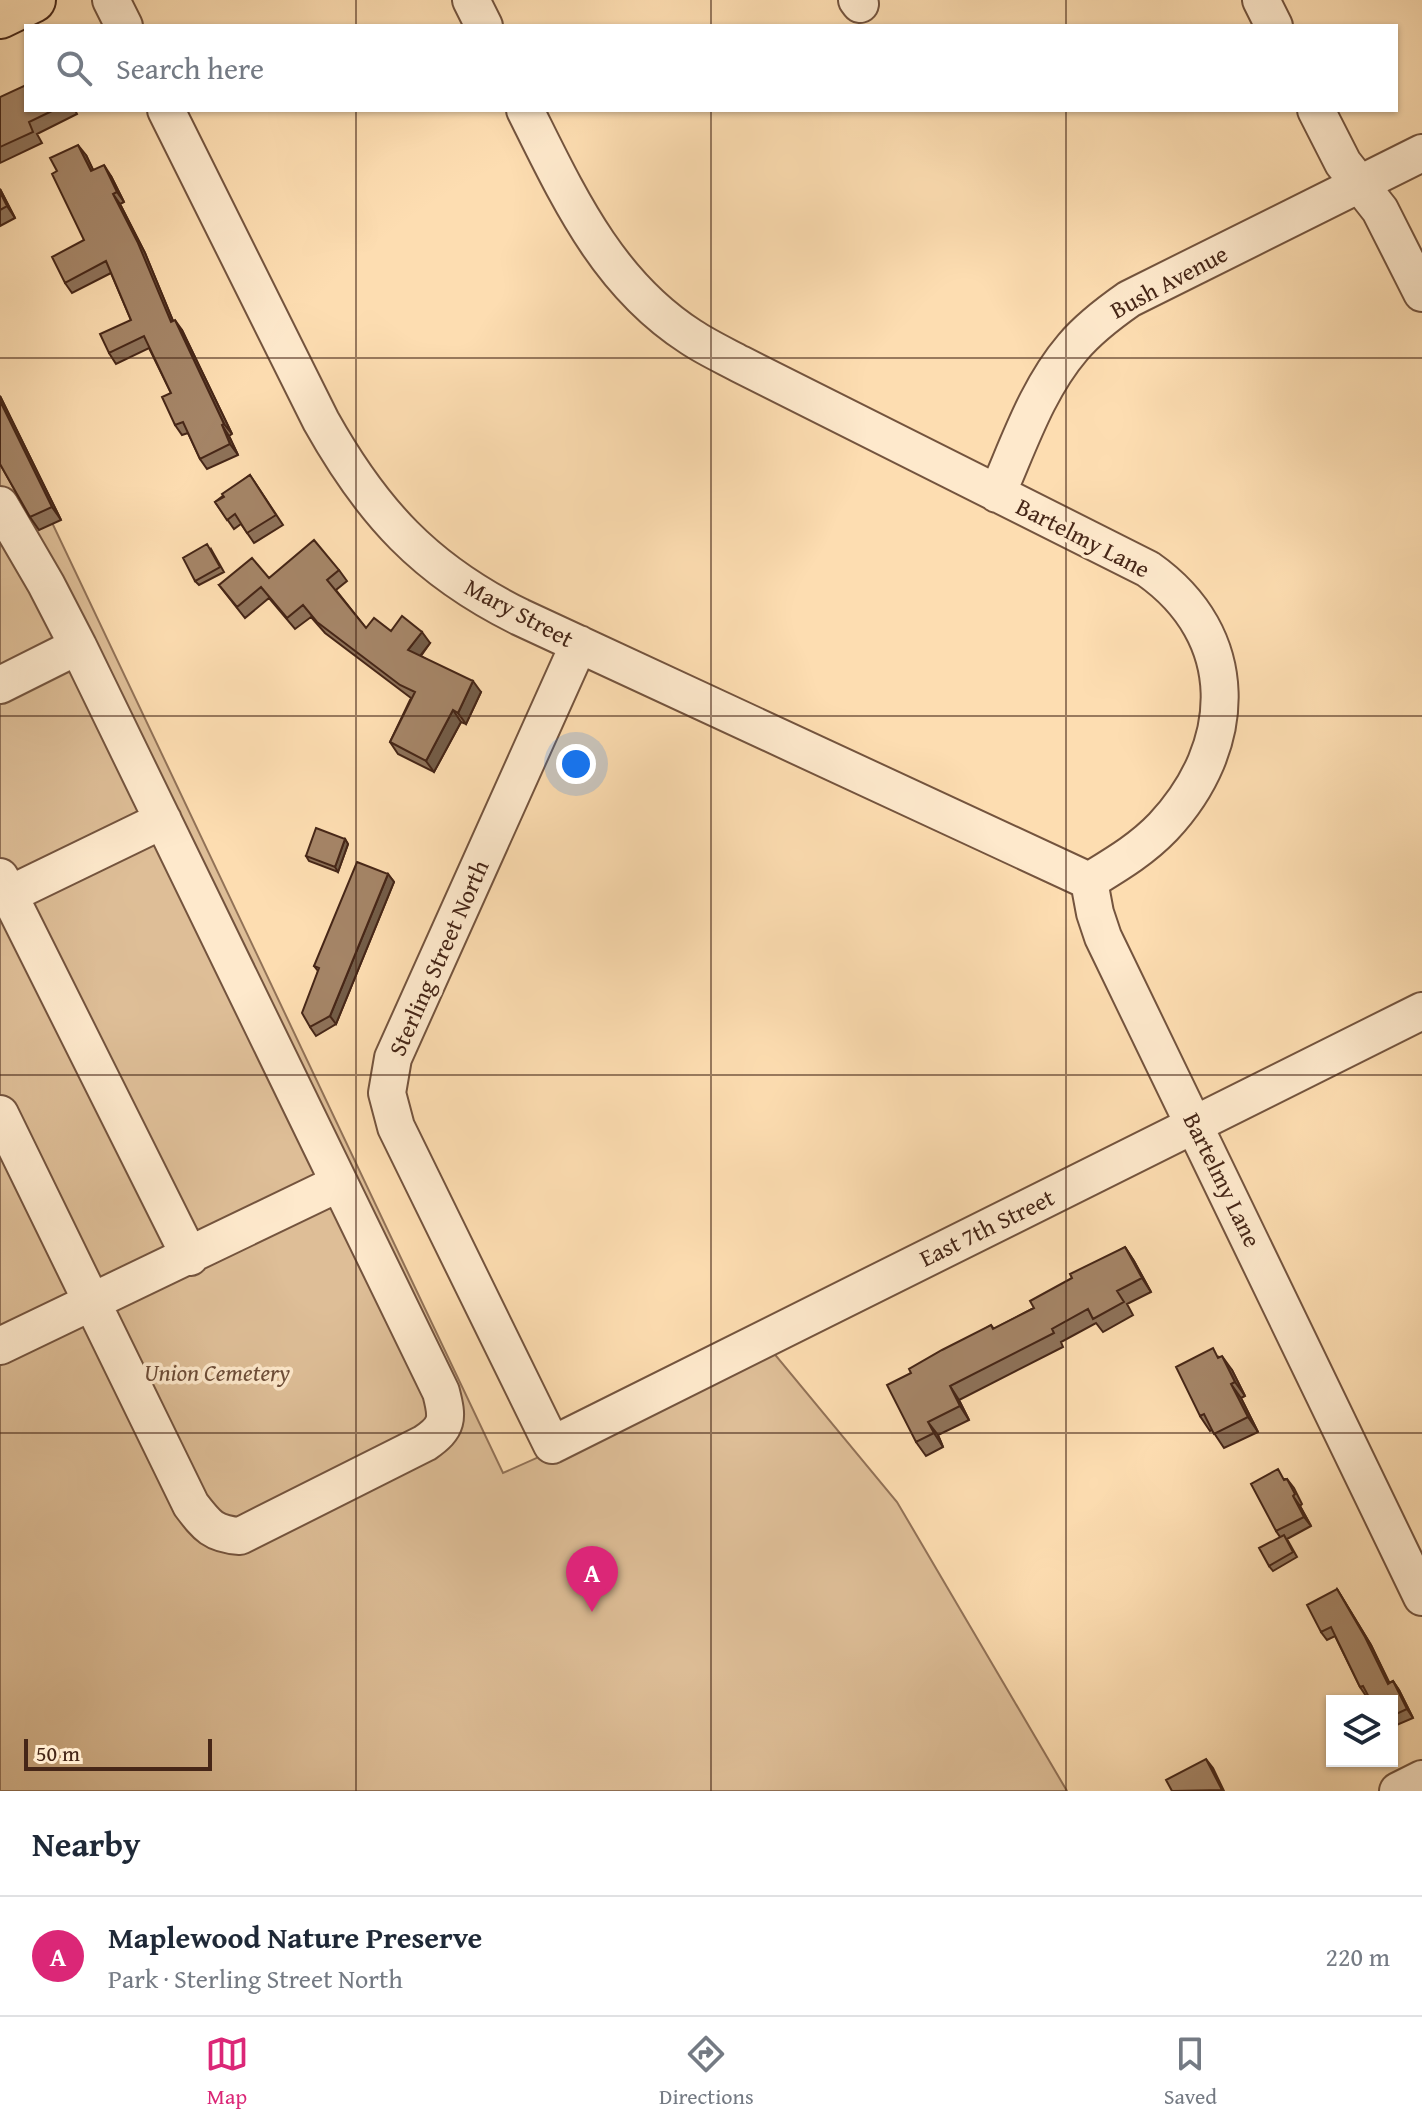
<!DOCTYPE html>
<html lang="en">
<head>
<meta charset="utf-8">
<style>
  body { margin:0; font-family:"Gentium Book Plus",serif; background:#f6f6f7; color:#1f2937 }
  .controls { position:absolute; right:24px; bottom:24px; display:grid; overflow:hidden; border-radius:0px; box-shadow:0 2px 6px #0004 }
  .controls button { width:72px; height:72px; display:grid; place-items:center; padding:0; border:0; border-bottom:2px solid #e0e1e3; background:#fff; color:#1f2937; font:40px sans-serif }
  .scale { position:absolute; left:24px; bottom:20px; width:188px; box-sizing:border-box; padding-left:8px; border:4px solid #462617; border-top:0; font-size:22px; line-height:28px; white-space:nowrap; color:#462617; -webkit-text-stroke:6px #fee9cc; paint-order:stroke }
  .you { position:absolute; left:576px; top:764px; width:28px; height:28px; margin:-20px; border:6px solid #fff; border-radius:50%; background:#1a73e8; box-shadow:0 0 0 12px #1a73e833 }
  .badge { display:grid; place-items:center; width:52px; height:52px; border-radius:50%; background:#db2777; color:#fff; font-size:26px; font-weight:700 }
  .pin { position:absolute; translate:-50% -66px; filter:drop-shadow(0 2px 4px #0008) }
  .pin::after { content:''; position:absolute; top:42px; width:28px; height:24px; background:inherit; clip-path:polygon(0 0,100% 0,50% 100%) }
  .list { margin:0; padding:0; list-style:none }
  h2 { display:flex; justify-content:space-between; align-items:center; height:104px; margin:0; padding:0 32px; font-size:34px }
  h2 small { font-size:26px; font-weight:400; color:#747a83 }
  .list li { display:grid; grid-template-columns:52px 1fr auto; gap:24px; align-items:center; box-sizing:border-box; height:120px; padding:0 32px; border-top:2px solid #e0e1e3 }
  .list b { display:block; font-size:30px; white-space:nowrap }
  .list p { margin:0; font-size:26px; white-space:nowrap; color:#747a83 }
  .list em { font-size:26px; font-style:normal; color:#747a83 }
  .icon { flex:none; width:44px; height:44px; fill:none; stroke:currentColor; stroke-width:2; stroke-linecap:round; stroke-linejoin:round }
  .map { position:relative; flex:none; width:1422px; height:1791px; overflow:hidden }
  .search { position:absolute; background:#fff; box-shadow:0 2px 6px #0004; left:24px; right:24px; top:24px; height:88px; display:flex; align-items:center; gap:20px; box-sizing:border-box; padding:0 28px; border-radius:0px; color:#747a83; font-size:30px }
  .sheet { height:224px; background:#fff }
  nav { display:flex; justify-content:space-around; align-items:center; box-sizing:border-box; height:112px; border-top:2px solid #e0e1e3; background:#fff; font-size:22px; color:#747a83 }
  nav a { display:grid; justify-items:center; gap:4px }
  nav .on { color:#db2777 }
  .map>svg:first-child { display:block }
  .green { fill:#debe97; stroke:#927257; stroke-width:2 }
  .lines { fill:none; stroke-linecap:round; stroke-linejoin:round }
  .minor-casing { stroke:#74543e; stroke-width:40 }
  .major-casing { stroke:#462617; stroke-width:48 }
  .minor { stroke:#fee9cc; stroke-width:36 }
  .major { stroke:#fdddb1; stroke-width:44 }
  .wall { fill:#8e7259; stroke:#462617; stroke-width:2 }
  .shaded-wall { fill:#745d48; stroke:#462617; stroke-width:2 }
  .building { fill:#a58567; stroke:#462617; stroke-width:2 }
  .grid { fill:none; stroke:#462617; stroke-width:2; stroke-opacity:0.55 }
  .labels { text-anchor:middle; stroke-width:7; stroke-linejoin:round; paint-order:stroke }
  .street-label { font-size:24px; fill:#462617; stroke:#fee9cc }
  .park-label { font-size:24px; font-style:italic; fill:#6c4c37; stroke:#fee9cc }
</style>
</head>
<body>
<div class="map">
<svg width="1422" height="1791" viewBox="0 0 1422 1791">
  <rect width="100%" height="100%" fill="#fdddb1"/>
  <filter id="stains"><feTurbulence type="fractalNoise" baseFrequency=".0025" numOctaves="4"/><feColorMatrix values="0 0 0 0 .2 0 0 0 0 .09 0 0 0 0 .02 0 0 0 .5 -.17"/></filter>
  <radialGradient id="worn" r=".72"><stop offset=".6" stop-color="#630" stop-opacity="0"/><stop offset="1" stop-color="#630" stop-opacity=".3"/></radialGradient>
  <!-- green -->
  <path class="green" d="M0 413 503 1473 682 1393 763 1340 897 1502 1067 1791H0Z"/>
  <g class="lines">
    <!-- minor casing -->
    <g class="minor-casing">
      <path id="minor" d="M111 0 124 26
        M471 0 484 26
        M857 0 860 4
        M1261 0 1274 26
        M166 110 321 421C372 512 425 570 520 617L1089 881
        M525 110C568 196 607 283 691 337 706 347 723 355 740 364L1148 569C1243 636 1239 746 1163 827 1141 850 1115 865 1089 881
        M1316 110 1343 163 1380 210 1422 293
        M997 494C1019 444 1037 389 1073 347 1089 328 1109 313 1129 299L1422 153
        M0 505 46 584 78 646 441 1392C448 1419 448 1427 425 1443L240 1536C213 1534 207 1526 191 1505L0 1114
        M579 644 393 1058 387 1093 396 1127 552 1445 1422 1011
        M0 685 78 646
        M0 877 190 1257
        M1089 881 1095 913 1103 937 1422 1597
        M0 899 163 820
        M0 1346 339 1183
        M1398 1791 1422 1779"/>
    </g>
    <!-- major casing -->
    <g class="major-casing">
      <path id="major" d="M0 16 33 0"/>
    </g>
    <!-- minor -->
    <use href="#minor" class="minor"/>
    <!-- major -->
    <use href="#major" class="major"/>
  </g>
  <!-- wall -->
  <path class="wall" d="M0 97 26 110H75L77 114 37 134 42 143 0 163Z
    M86 155 93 170 111 176 124 202 120 204 145 253 173 321 182 330 232 434 229 436 238 455 207 469 200 459 188 433 182 435 175 425 171 393 149 348 116 364 109 353 131 320 111 273 72 293 65 283 84 240Z
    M0 189 15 218 0 226Z
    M0 396 61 520 39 530 30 517 0 464Z
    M250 475 283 525 254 543 241 524 234 529 215 502Z
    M211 549 224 572 199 585 195 581Z
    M339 570 347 581 336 590 366 628 391 631 430 643 421 656 481 692 466 724 461 722 434 772 398 754 390 742 411 698 325 633 311 617 295 629 269 598 245 618 219 585Z
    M345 839 348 844 338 872 309 861 306 856Z
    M388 874 394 882 336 1024 316 1036 310 1027 318 971 314 966Z
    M1125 1247 1134 1261 1151 1292 1127 1304 1133 1315 1103 1332 1096 1323 1061 1342 1063 1347 959 1400 969 1420 938 1435 943 1447 926 1456 916 1442 911 1373 991 1325 994 1329 1034 1308 1072 1278Z
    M1219 1357 1232 1370 1245 1396 1241 1398 1258 1432 1224 1448 1212 1430 1210 1431 1200 1416Z
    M1285 1479H1287L1294 1488 1302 1504 1300 1506 1311 1526 1287 1539 1297 1557 1273 1571 1269 1566 1280 1537 1276 1531Z
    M1337 1589 1371 1645 1389 1683 1393 1681 1399 1690 1413 1718 1392 1727V1701L1368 1695 1366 1696 1360 1687 1335 1636 1327 1640 1321 1632Z"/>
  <!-- shaded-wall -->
  <path class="shaded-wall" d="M78 145 86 155 99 182 91 171Z
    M104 165 111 176 124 202 117 192Z
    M0 189 15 218 7 206 0 192Z
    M113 194 120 204 145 253 178 333 171 322Z
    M175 320 182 330 232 434 224 424Z
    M0 396 61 520 52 507 0 401Z
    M222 425 229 436 238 455 230 444Z
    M422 632 430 643 416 661 408 650Z
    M473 681 481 692 466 724 458 713Z
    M453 710 461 722 434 772 426 761Z
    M345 839 348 844 338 872 335 867Z
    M388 874 394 882 336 1024 330 1016Z
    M1125 1247 1134 1261 1151 1292 1142 1278Z
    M1222 1356 1232 1370 1245 1396 1235 1382Z
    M1231 1384 1241 1398 1258 1432 1248 1417Z
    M950 1386 959 1400 969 1420 960 1406Z
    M928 1422 938 1435 943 1447 934 1433Z
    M1293 1496 1300 1506 1311 1526 1304 1517Z
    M1337 1589 1371 1645 1394 1692 1388 1684Z
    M1393 1681 1399 1690 1413 1718 1407 1709Z
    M1206 1759 1213 1768 1224 1791 1222 1790Z"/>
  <!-- building -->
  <path class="building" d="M26 85V110H54L29 122 33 132 0 147V97Z
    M78 145 91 171 104 165 117 192 113 194 138 243 171 322 175 320 224 424 222 425 230 444 200 459 183 422 175 425 162 397 171 393 144 336 109 353 100 334 131 320 106 261 65 283 52 257 84 240 52 174 57 171 50 158Z
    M0 192 7 206 0 210Z
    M0 401 52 507 30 517 0 464Z
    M250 475 276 515 247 533 235 514 227 520 215 502 224 497 222 494Z
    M314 540 339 570 327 580 366 628 374 618 391 631 402 616 422 632 408 650 473 681 458 713 453 710 426 761 390 742 415 692 400 685 317 622 303 605 287 618 261 587 237 607 219 585 252 558 269 578Z
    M207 544 220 567 195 581 183 558Z
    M316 828 345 839 335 867 306 856Z
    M357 862 388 874 330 1016 310 1027 302 1013 319 968 314 966Z
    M1125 1247 1142 1278 1117 1291 1124 1302 1093 1319 1088 1309 1052 1329 1054 1333 950 1386 960 1406 928 1422 934 1433 916 1442 887 1385 911 1373 909 1369 942 1350 991 1325 993 1329 1034 1308 1030 1301 1072 1278 1070 1274Z
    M1213 1348 1218 1358 1222 1356 1235 1382 1231 1384 1248 1417 1214 1434 1204 1414 1200 1416 1176 1367Z
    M1278 1469 1284 1480 1287 1479 1295 1494 1293 1496 1304 1517 1276 1531 1251 1484Z
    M1284 1535 1293 1552 1269 1566 1259 1548Z
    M1337 1589 1365 1637 1388 1684 1393 1681 1407 1709 1392 1716V1701H1371L1363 1686 1360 1687 1331 1627 1321 1632 1307 1605Z
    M1206 1759 1222 1790 1172 1791 1166 1780Z"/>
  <!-- grid -->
  <path class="grid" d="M356 0V26M711 0V26M1066 0V26M356 110V1791M711 110V1791M1066 110V1791M0 358H1422M0 716H1422M0 1075H1422M0 1433H1422"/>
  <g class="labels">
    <!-- street labels -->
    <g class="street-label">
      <text transform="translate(1169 282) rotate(-28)" y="8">Bush Avenue</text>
      <text transform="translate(1083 538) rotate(27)" y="8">Bartelmy Lane</text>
      <text transform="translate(519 613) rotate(28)" y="8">Mary Street</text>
      <text transform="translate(439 958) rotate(-66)" y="8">Sterling Street North</text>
      <text transform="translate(1222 1180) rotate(64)" y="8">Bartelmy Lane</text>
      <text transform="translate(987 1228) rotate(-26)" y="8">East 7th Street</text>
    </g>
    <!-- park labels -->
    <g class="park-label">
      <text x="217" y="1381">Union Cemetery</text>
    </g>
  </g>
  <rect width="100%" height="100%" filter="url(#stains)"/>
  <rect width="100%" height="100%" fill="url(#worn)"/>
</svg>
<div class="controls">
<button><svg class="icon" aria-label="layers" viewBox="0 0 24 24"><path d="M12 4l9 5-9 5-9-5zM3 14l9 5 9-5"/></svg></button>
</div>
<div class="scale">50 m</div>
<div class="you"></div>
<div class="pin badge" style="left:592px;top:1612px">A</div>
<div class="search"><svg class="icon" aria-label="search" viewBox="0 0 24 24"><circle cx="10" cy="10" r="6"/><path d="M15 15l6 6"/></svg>Search here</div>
</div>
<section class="sheet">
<h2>Nearby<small></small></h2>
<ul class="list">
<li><span class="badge">A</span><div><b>Maplewood Nature Preserve</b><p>Park · Sterling Street North</p></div><em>220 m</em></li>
</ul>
</section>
<nav>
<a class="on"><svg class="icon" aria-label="map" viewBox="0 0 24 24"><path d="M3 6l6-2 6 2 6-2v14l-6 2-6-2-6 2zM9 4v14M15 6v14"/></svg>Map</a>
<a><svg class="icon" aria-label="directions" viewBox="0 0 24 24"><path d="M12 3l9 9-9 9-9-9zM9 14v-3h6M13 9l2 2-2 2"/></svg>Directions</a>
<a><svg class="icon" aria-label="saved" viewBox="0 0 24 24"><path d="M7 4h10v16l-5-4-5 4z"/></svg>Saved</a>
</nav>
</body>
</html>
